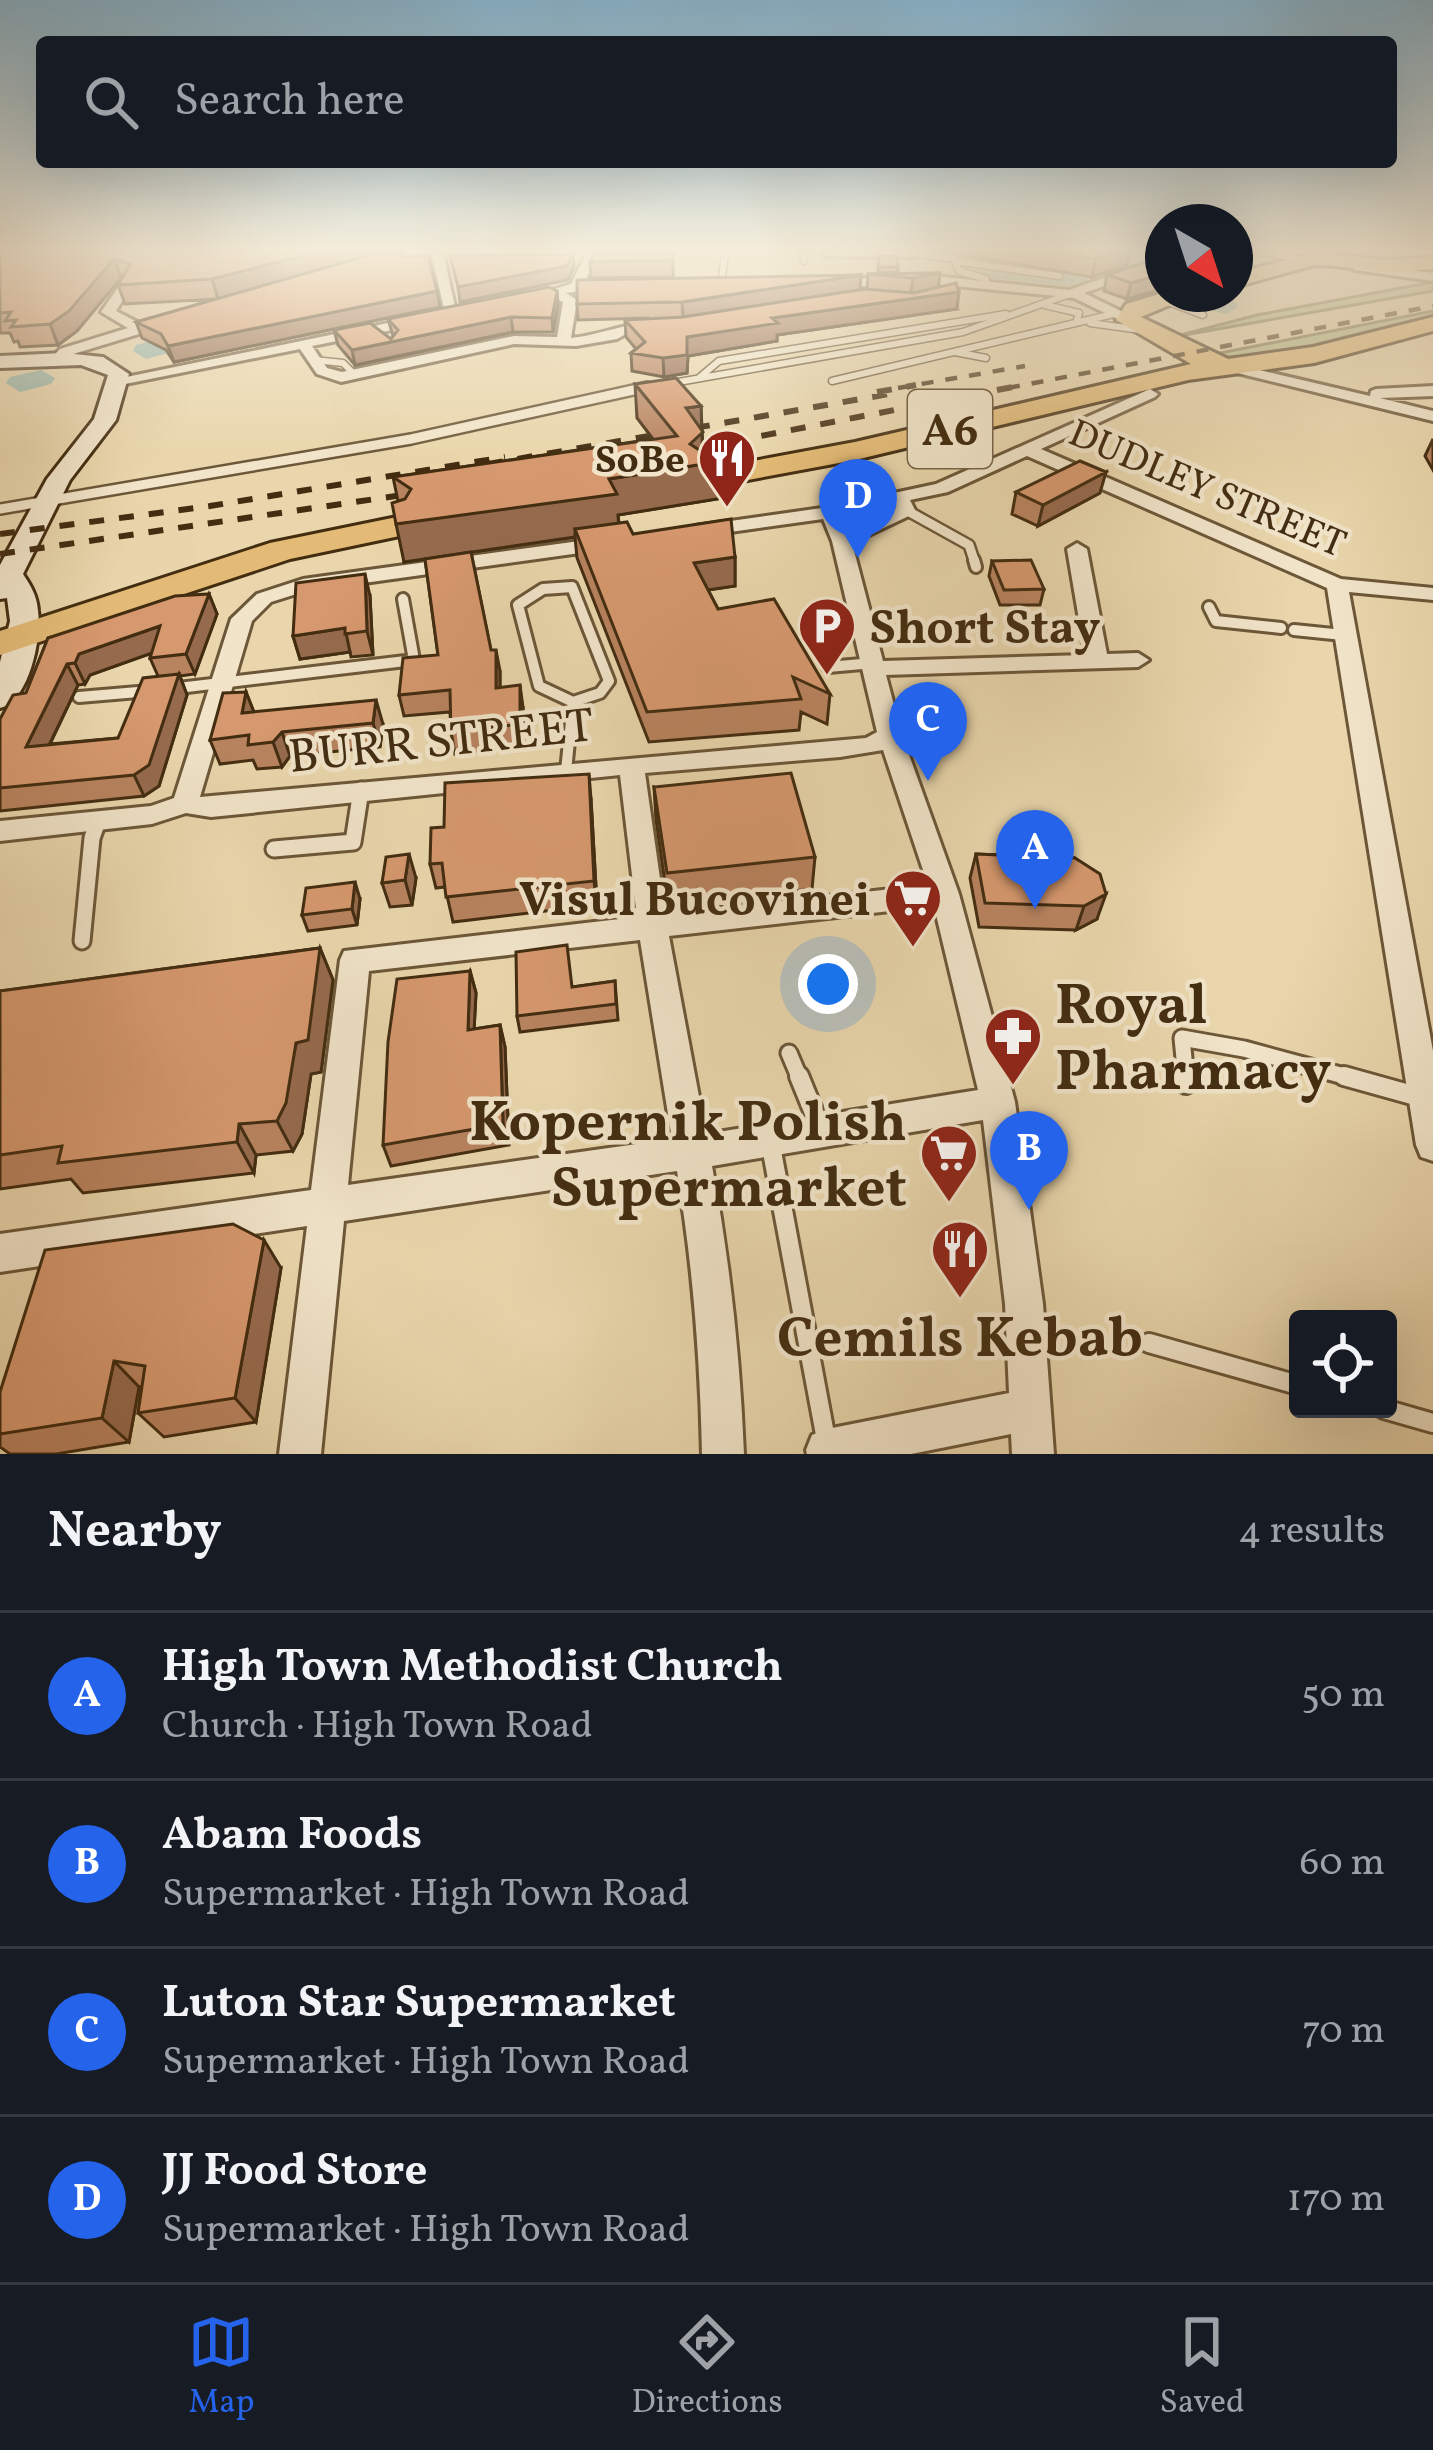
<!DOCTYPE html>
<html lang="en">
<head>
<meta charset="utf-8">
<style>
  body { margin:0; font-family:Vollkorn,serif; background:#20242c; color:#f1f3f6 }
  .controls { position:absolute; right:36px; bottom:36px; display:grid; overflow:hidden; border-radius:12px; box-shadow:0 12px 48px #0002 }
  .controls button { width:108px; height:108px; display:grid; place-items:center; padding:0; border:0; border-bottom:3px solid #363941; background:#171b24; color:#f1f3f6; font:60px sans-serif }
  .compass { position:absolute; left:1145px; top:204px; width:108px; height:108px; border-radius:50%; background:#171b24; box-shadow:0 12px 48px #0002; rotate:141deg }
  .you { position:absolute; left:828px; top:984px; width:42px; height:42px; margin:-30px; border:9px solid #fff; border-radius:50%; background:#1a73e8; box-shadow:0 0 0 18px #1a73e833 }
  .badge { display:grid; place-items:center; width:78px; height:78px; border-radius:50%; background:#2563eb; color:#fff; font-size:39px; font-weight:700 }
  .pin { position:absolute; translate:-50% -99px; filter:drop-shadow(0 3px 6px #0008) }
  .pin::after { content:''; position:absolute; top:63px; width:42px; height:36px; background:inherit; clip-path:polygon(0 0,100% 0,50% 100%) }
  .list { margin:0; padding:0; list-style:none }
  h2 { display:flex; justify-content:space-between; align-items:center; height:156px; margin:0; padding:0 48px; font-size:51px }
  h2 small { font-size:39px; font-weight:400; color:#9ea1a6 }
  .list li { display:grid; grid-template-columns:78px 1fr auto; gap:36px; align-items:center; box-sizing:border-box; height:168px; padding:0 48px; border-top:3px solid #363941 }
  .list b { display:block; font-size:45px; white-space:nowrap }
  .list p { margin:0; font-size:39px; white-space:nowrap; color:#9ea1a6 }
  .list em { font-size:39px; font-style:normal; color:#9ea1a6 }
  .icon { flex:none; width:66px; height:66px; fill:none; stroke:currentColor; stroke-width:2; stroke-linecap:round; stroke-linejoin:round }
  .map { position:relative; flex:none; width:1433px; height:1454px; overflow:hidden }
  .search { position:absolute; background:#171b24; box-shadow:0 12px 48px #0002; left:36px; right:36px; top:36px; height:132px; display:flex; align-items:center; gap:30px; box-sizing:border-box; padding:0 42px; border-radius:12px; color:#9ea1a6; font-size:45px }
  .sheet { height:828px; background:#171b24 }
  nav { display:flex; justify-content:space-around; align-items:center; box-sizing:border-box; height:168px; border-top:3px solid #363941; background:#171b24; font-size:33px; color:#9ea1a6 }
  nav a { display:grid; justify-items:center; gap:6px }
  nav .on { color:#2563eb }
  .map>svg:first-child { display:block }
  .green { fill:#b6be8a; stroke:#7c764e; stroke-width:3 }
  .lines { fill:none; stroke-linecap:round; stroke-linejoin:round }
  .river { fill:#97b9ae; fill-rule:evenodd }
  .lane-far4-casing { stroke:#6c5738; stroke-width:9 }
  .lane-far3-casing { stroke:#6c5738; stroke-width:14 }
  .lane-far2-casing { stroke:#6c5738; stroke-width:16 }
  .lane-far1-casing { stroke:#6c5738; stroke-width:21 }
  .lane-casing { stroke:#6c5738; stroke-width:24 }
  .street-casing { stroke:#6c5738; stroke-width:6 }
  .secondary-casing { stroke:#432d11; stroke-width:6 }
  .highway-casing { stroke:#432d11; stroke-width:6 }
  .lane-far4 { stroke:#f1e4c9; stroke-width:6 }
  .lane-far3 { stroke:#f1e4c9; stroke-width:9 }
  .lane-far2 { stroke:#f1e4c9; stroke-width:10 }
  .lane-far1 { stroke:#f1e4c9; stroke-width:15 }
  .lane { stroke:#f1e4c9; stroke-width:18 }
  .street { fill:#f1e4c9; fill-rule:evenodd }
  .secondary { fill:#f1e4c9; fill-rule:evenodd }
  .highway { fill:#e4bb76; fill-rule:evenodd }
  .rail-far1 { stroke:#432d11; stroke-width:4.5; stroke-dasharray:12 12; stroke-linecap:butt }
  .rail { stroke:#432d11; stroke-width:6; stroke-dasharray:15 15; stroke-linecap:butt }
  .wall { fill:#b8835f; stroke:#432d11; stroke-width:3; fill-rule:evenodd }
  .shaded-wall { fill:#966a4d; stroke:#432d11; stroke-width:3 }
  .building { fill:#d6986e; stroke:#432d11; stroke-width:3 }
  .labels { text-anchor:middle; stroke-width:9; stroke-linejoin:round; paint-order:stroke }
  .far-poi-label { font-size:39px; font-weight:bold; fill:#432d11; stroke:#f1e4c9; text-anchor:end }
  .far-street-label { font-size:39px; fill:#432d11; stroke:#f1e4c9 }
  .shield { fill:#f1e4c9; stroke:#776448; stroke-width:3 }
  .shield-label { font-size:45px; font-weight:bold; fill:#432d11 }
  .poi-label { font-size:48px; font-weight:bold; fill:#432d11; stroke:#f1e4c9; text-anchor:start }
  .street-label { font-size:48px; fill:#432d11; stroke:#f1e4c9 }
  .near-poi-label { font-size:57px; font-weight:bold; fill:#432d11; stroke:#f1e4c9; text-anchor:start }
</style>
</head>
<body>
<div class="map">
<svg width="1433" height="1454" viewBox="0 0 1433 1454">
  <rect width="100%" height="100%" fill="#e9d6ac"/>
  <filter id="stains"><feTurbulence type="fractalNoise" baseFrequency=".00167" numOctaves="4"/><feColorMatrix values="0 0 0 0 .2 0 0 0 0 .09 0 0 0 0 .02 0 0 0 .5 -.17"/></filter>
  <radialGradient id="worn" r=".72"><stop offset=".6" stop-color="#630" stop-opacity="0"/><stop offset="1" stop-color="#630" stop-opacity=".3"/></radialGradient>
  <!-- green -->
  <path class="green" d="M1433 282V291L1173 337 1257 315Z
    M1433 311V318C1370 331 1271 367 1210 355Z"/>
  <g class="lines">
    <!-- river -->
    <path class="river" d="M967 263 1078 273 1090 280 1078 287 959 275V265Z
      M1185 294 1235 302 1238 307 1226 314 1185 304Z
      M216 324 229 332 225 338 146 359 133 351 136 345Z
      M41 370 55 378 51 384 20 392 6 383 10 377Z"/>
    <!-- lane-far4 casing -->
    <g class="lane-far4-casing">
      <path id="lane-far4" d="M803 252 804 261
        M913 253 954 259 959 271 986 279V285
        M955 261 1059 276
        M721 285 725 254
        M1163 300 1203 315
        M1045 305 1079 313 1076 323
        M1090 323 1141 330
        M955 352 986 358
        M314 360 343 363 355 375
        M700 377 719 361 1006 314
        M832 381 1113 314
        M667 384 963 332 1070 294
        M641 388 647 387"/>
    </g>
    <!-- lane-far3 casing -->
    <g class="lane-far3-casing">
      <path id="lane-far3" d="M0 509 411 439 647 387
        M906 510 969 545 975 563"/>
    </g>
    <!-- lane-far2 casing -->
    <g class="lane-far2-casing">
      <path id="lane-far2" d="M974 560 976 567
        M572 587 609 681 600 693 573 702 539 686 518 605 543 589Z
        M1209 607 1216 621 1281 628
        M1294 630 1343 635
        M828 667 873 663
        M170 689 414 660 403 599
        M79 697 150 691
        M566 771 573 702"/>
    </g>
    <!-- lane-far1 casing -->
    <g class="lane-far1-casing">
      <path id="lane-far1" d="M274 849 353 842 361 790
        M82 941 92 838 98 821
        M789 1053 800 1079
        M1186 1079 1182 1038 1244 1049 1355 1079"/>
    </g>
    <!-- lane casing -->
    <g class="lane-casing">
      <path id="lane" d="M799 1076 821 1130
        M1185 1076 1186 1084
        M1344 1076 1423 1098
        M770 1141 827 1445
        M1149 1343 1298 1385
        M1384 1409 1433 1423"/>
    </g>
    <!-- street casing -->
    <g class="street-casing">
      <path id="street" d="M431 252H443L457 316 445 313Z
        M587 252H599L584 283 611 287 566 293 577 300 571 338C604 335 630 320 663 323V329L631 331 617 339 576 346 514 344 341 382 317 374 300 349 115 386 107 381 417 317 424 321 422 324 312 346 327 368 342 372 514 336 557 337 563 302 553 297 528 303 521 299 571 284Z
        M821 252H918L919 253 913 257 827 256Z
        M1247 252H1275L1330 262 1324 266Z
        M1163 258V266L1084 293 1133 317 1135 320 1128 324 1074 298 1057 296 935 284 832 287 826 283 832 279 935 276 1069 290Z
        M1358 263 1433 273V281L1354 270Z
        M122 282 132 285 116 311 141 324 170 316 177 320 175 323 70 355 60 364H50L48 361 60 349 128 328 101 312Z
        M1230 363 1370 396 1371 391 1376 389 1433 386V396L1380 398 1433 411V421L1225 370 1223 367Z
        M1150 389 1158 394 1155 397 1041 449 1341 579 1433 588V600L1349 592 1433 1051V1161L1421 1157 1416 1145 1327 588 1027 456 948 492 910 500 915 510 913 514 852 543 883 661 1085 655 1067 549 1077 543 1087 549 1107 654 1138 653 1149 660 1138 667 886 675 902 735 959 894 1015 1102 1043 1304 1054 1454H1012L1011 1434 911 1454H807L806 1450 812 1435 827 1429 1009 1393 1005 1304 983 1120 712 1166C730 1262 740 1356 744 1454H702C700 1358 693 1266 677 1171L344 1221 321 1454H279L307 1226 0 1272V1234L311 1190 340 960 344 951 637 917 620 775 211 817 186 813 152 824 0 841V821L151 806 174 798 231 619 257 594 303 579 609 537 619 543 609 549 306 591 271 602 252 621 200 797 866 738 877 732 832 541 823 519 702 536 695 534V526L829 507 936 484ZM894 504 896 508 847 531 840 516ZM883 750 928 885 665 914 645 773 840 757ZM934 906 978 1090 706 1134 669 936ZM640 940 672 1139 348 1185 369 971Z"/>
    </g>
    <!-- secondary casing -->
    <g class="secondary-casing">
      <path id="secondary" d="M64 353 103 357 129 374 116 420 70 480 23 574C31 586 37 596 38 611 42 638 29 701 0 708V662L10 621 7 598 0 599V565L47 479 94 419 108 375 81 365 0 368V356Z"/>
    </g>
    <!-- highway casing -->
    <g class="highway-casing">
      <path id="highway" d="M1318 252 1383 260 1433 257V269L1383 272 1318 264 1235 287V273Z
        M1163 293 1196 294 1141 317 1228 359 1313 347 1433 317V331L1314 363 1188 380 855 460 710 487 695 478 710 469 855 442 1191 364 1116 320 1126 304Z
        M397 517 414 527 409 534 290 559 0 655V631L270 543Z"/>
    </g>
    <!-- lane-far4 -->
    <use href="#lane-far4" class="lane-far4"/>
    <!-- lane-far3 -->
    <use href="#lane-far3" class="lane-far3"/>
    <!-- lane-far2 -->
    <use href="#lane-far2" class="lane-far2"/>
    <!-- lane-far1 -->
    <use href="#lane-far1" class="lane-far1"/>
    <!-- lane -->
    <use href="#lane" class="lane"/>
    <!-- street -->
    <use href="#street" class="street"/>
    <!-- secondary -->
    <use href="#secondary" class="secondary"/>
    <!-- highway -->
    <use href="#highway" class="highway"/>
    <!-- rail-far1 -->
    <path class="rail-far1" d="M898 388 1025 366
      M1008 388 1433 306"/>
    <!-- rail -->
    <path class="rail" d="M877 392 916 385
      M673 453 1023 385
      M488 464 895 393
      M0 534 210 506 505 457
      M0 554 430 491"/>
  </g>
  <!-- wall -->
  <path class="wall" d="M0 252 404 257 440 307 174 362 166 350 142 338 136 322 217 299 125 304 118 285 121 278 77 331 58 345 20 347 18 341 14 342 10 333H0Z
    M673 252V277L591 278 590 262Z
    M958 252H1130L1127 265 1092 277 964 255Z
    M879 256 898 267V272L878 273Z
    M1157 258 1127 299 1104 291 1107 275Z
    M940 273 938 287 957 309 777 335V341L688 356 687 373 664 377 632 371 631 353 636 349 626 337 625 320 649 318 578 320 577 304 861 275 860 290H867L868 274Z
    M557 291 558 305 553 332H513L355 365 338 345 334 330 391 339 393 336 388 319Z
    M1191 294H1224L1223 298 1197 305 1189 302Z
    M635 384 701 406 703 452 723 461V498L618 515 619 523 633 534 735 557V586L708 590 718 609 830 694 827 724 801 712 799 730 649 742 577 558 575 537 471 552 491 650 500 671V688L523 707 524 746 455 754 451 732 450 712 404 716 399 695 438 655 425 559 404 562 398 501 393 477 653 439 637 418Z
    M1433 439V470L1425 456Z
    M1016 492 1100 493 1038 526 1012 514Z
    M992 561 1044 589 1040 605H1000L989 576Z
    M209 594 217 614 195 674 180 676 187 695 159 786 144 796 0 811V719L26 693 48 638ZM151 653 150 658 158 676 118 738 50 744 78 685 85 684 90 675Z
    M370 596 373 655 351 657 350 652 300 659 293 636Z
    M246 692 254 712 383 724 380 747 290 756 282 767 257 769 253 760 220 764 210 740Z
    M654 787 815 857 812 889 668 905 656 819Z
    M591 799 597 905 453 922 445 887 436 888 430 864Z
    M976 854 1075 858 1097 919 1076 930 979 927 970 878Z
    M416 878 412 905 390 907 382 883Z
    M360 899 357 925 308 931 302 915Z
    M320 948 333 980 321 1072 311 1074 302 1134 293 1151 256 1155 254 1173 83 1193 71 1179 0 1189V991Z
    M470 971 476 993 474 1029 500 1025 505 1047 509 1145 391 1166 383 1145Z
    M615 981 618 1020 520 1032 517 1016 573 987Z
    M281 1268 256 1422 164 1437 138 1413 142 1387H139L129 1442 56 1454H10L0 1447V1392Z"/>
  <!-- shaded-wall -->
  <path class="shaded-wall" d="M317 252H389L218 299 212 279Z
    M1120 252H1130L1127 265 1092 277 1096 259Z
    M573 254 574 267 568 280 460 302 458 287Z
    M114 259 121 278 77 331 58 345 50 324Z
    M940 273 938 289 911 293 913 278Z
    M1163 274V289L1127 299 1131 283Z
    M861 275 860 290 683 317 682 302Z
    M437 291 440 307 174 362 168 346Z
    M557 291 558 305 553 332 552 318Z
    M959 292 957 309 777 335V341L688 356 687 373 664 377 663 358 687 337 772 318Z
    M1200 294H1224L1223 298 1197 305Z
    M511 317 513 332 355 365 352 350Z
    M701 406 703 464 723 461V498L618 515 619 531 575 529V537L404 562 396 524 609 479 691 466 686 408Z
    M1106 472 1100 493 1038 526 1043 505Z
    M735 557V586L694 592V563Z
    M365 574 370 596 373 655 367 631Z
    M209 594 217 614 195 674 186 654Z
    M160 626 169 647 90 675 85 684 75 663 79 654Z
    M345 628 350 652 300 659 293 636Z
    M496 650 500 671V710L496 688Z
    M67 664 78 685 38 768 26 747Z
    M179 674 187 695 159 786 144 796 134 775Z
    M520 685 523 707 524 746 520 724Z
    M246 692 255 715 242 713Z
    M376 700 383 724 380 747 373 723Z
    M282 732 290 756 282 767 273 742Z
    M589 774 591 799 597 905 594 881Z
    M409 854 416 878 412 905 405 880Z
    M355 882 360 899 357 925 352 909Z
    M1106 894 1097 919 1076 930 1084 906Z
    M320 948 333 980 321 1072 311 1074 302 1134 293 1151 277 1121Z
    M470 971 476 993 473 1052 468 1030Z
    M500 1025 505 1047 509 1145 503 1124Z
    M239 1124 256 1155 254 1173 237 1142Z
    M264 1240 281 1268 256 1422 235 1398Z
    M114 1361 139 1387 129 1442 102 1418Z"/>
  <!-- building -->
  <path class="building" d="M0 252H317L212 279 118 285 130 264 114 259 69 311 50 324 11 327 16 320 5 321 11 312 0 313Z
    M380 252H402V257L428 256 437 291 168 346 161 334 136 322Z
    M595 252H673V260L590 262Z
    M1050 252H1120L1096 259Z
    M573 254 567 266 458 287 450 256Z
    M879 256H897L898 267H878Z
    M1157 258 1163 260V274L1131 283 1107 275Z
    M940 273 913 278 868 274Z
    M861 275 682 302 577 304V280Z
    M956 283 959 292 772 318 778 323 687 337V355L663 358 631 353 645 342 625 320 683 317 865 289 914 293Z
    M549 287 557 291 552 318 511 317 352 350 334 330 370 323 391 339 398 330 388 319Z
    M676 378 701 406 686 408 703 432 690 444 707 455 718 454 723 461 609 479 617 494 396 524 392 503 405 499 411 489 393 477 677 436 635 384Z
    M1080 461 1106 472 1043 505 1016 492Z
    M731 519 735 557 694 563 718 609 774 599 830 694 793 677 801 699 647 712 575 529 627 522 633 534Z
    M471 552 491 650H496V688L520 685V724L451 732 450 690 399 695 403 658 438 655 425 559Z
    M1031 560 1044 589 1004 590 992 561Z
    M365 574 367 631 345 634V628L293 636 296 583Z
    M209 594 186 654 150 658 160 626 79 654 75 663 67 664 26 747 118 738 143 678 179 674 149 765 134 775 0 788V719L13 695 26 693 48 638 175 596Z
    M246 692 242 713 376 700 373 723 282 732 273 742 248 745 249 735 210 740 223 693Z
    M791 773 815 857 667 873 654 787Z
    M589 774 594 881 446 897 442 863 430 864 431 828 444 827 445 783Z
    M409 854 405 880 382 883 386 857Z
    M976 854 1075 858 1100 874 1106 894 1084 906 985 903Z
    M355 882 352 909 302 915 306 888Z
    M567 945 572 987 615 981 616 1004 517 1016 516 952Z
    M320 948 308 1040 296 1043 286 1103 277 1121 239 1124 237 1142 58 1163 62 1146 0 1155V991Z
    M470 971 468 1030 500 1025 503 1124 383 1145 388 1042 397 979Z
    M233 1224 264 1240 235 1398 138 1413 145 1366 114 1361 102 1418 0 1434V1392L45 1250Z"/>
  <!-- sky -->
  <linearGradient id="sky" x2="0" y2="1"><stop stop-color="#87b6d1"/><stop offset="0.55" stop-color="#f5edda"/><stop offset="1" stop-color="#f5edda" stop-opacity="0"/></linearGradient>
  <rect width="1433" height="455" fill="url(#sky)"/>
  <!-- icons -->
  <defs>
    <g id="restaurant-pin" transform="scale(3)"><path d="M0 17L-7.5 6A9.5 9.5 0 1 1 7.5 6Z" fill="#8f2418" stroke="#f1e4c9"/><path d="M-5-6h1v4h1v-4h1v4h1v-4h1v5L-1.5 .5V6h-2V.5L-5-1ZM5-6V6H3V1.5H1.5Q1.5-4 5-6Z" fill="#fff"/></g>
    <g id="parking-pin" transform="scale(3)"><path d="M0 17L-7.5 6A9.5 9.5 0 1 1 7.5 6Z" fill="#8f2418" stroke="#f1e4c9"/><path d="M-3.5-5.5H1a3.5 3.5 0 0 1 0 7H-1V5.5H-3.5ZM-1-3.4V-.6H.8a1.4 1.4 0 0 0 0-2.8Z" fill="#fff"/></g>
    <g id="supermarket-pin" transform="scale(3)"><path d="M0 17L-7.5 6A9.5 9.5 0 1 1 7.5 6Z" fill="#8f2418" stroke="#f1e4c9"/><path d="M-6-5.5h2.5l.6 2H6L4.5 2H-2.5L-4.4-4H-6ZM-1.5 3.2a1.3 1.3 0 1 0 .1 0ZM3 3.2a1.3 1.3 0 1 0 .1 0Z" fill="#fff"/></g>
    <g id="pharmacy-pin" transform="scale(3)"><path d="M0 17L-7.5 6A9.5 9.5 0 1 1 7.5 6Z" fill="#8f2418" stroke="#f1e4c9"/><path d="M-2-6h4v4h4v4h-4v4h-4v-4h-4v-4h4Z" fill="#fff"/></g>
  </defs>
  <g fill-rule="evenodd">
    <use href="#restaurant-pin" x="727" y="458"/>
    <use href="#parking-pin" x="827" y="626"/>
    <use href="#supermarket-pin" x="913" y="898"/>
    <use href="#pharmacy-pin" x="1013" y="1036"/>
    <use href="#supermarket-pin" x="949" y="1153"/>
    <use href="#restaurant-pin" x="960" y="1249"/>
  </g>
  <g class="labels">
    <!-- far-poi labels -->
    <g class="far-poi-label">
      <text x="685" y="472">SoBe</text>
    </g>
    <!-- far-street labels -->
    <g class="far-street-label">
      <text transform="translate(1208 487) rotate(23)" y="14">DUDLEY STREET</text>
    </g>
    <!-- shield labels -->
    <rect class="shield" x="908" y="390" width="84" height="78" rx="9"/>
    <g class="shield-label">
      <text x="950" y="445">A6</text>
    </g>
    <!-- poi labels -->
    <g class="poi-label">
      <text x="869" y="643">Short Stay</text>
      <text x="871" y="915" text-anchor="end">Visul Bucovinei</text>
    </g>
    <!-- street labels -->
    <g class="street-label">
      <text transform="translate(441 739) rotate(-6)" y="17">BURR STREET</text>
    </g>
    <!-- near-poi labels -->
    <g class="near-poi-label">
      <text x="1055" y="1023">Royal<tspan x="1055" dy="66">Pharmacy</tspan></text>
      <text x="907" y="1140" text-anchor="end">Kopernik Polish<tspan x="907" dy="66">Supermarket</tspan></text>
      <text x="960" y="1356" text-anchor="middle">Cemils Kebab</text>
    </g>
  </g>
  <rect width="100%" height="100%" filter="url(#stains)"/>
  <rect width="100%" height="100%" fill="url(#worn)"/>
</svg>
<div class="controls">
<button><svg class="icon" aria-label="locate" viewBox="0 0 24 24"><circle cx="12" cy="12" r="6"/><path d="M12 2v4M12 18v4M2 12h4M18 12h4"/></svg></button>
</div>
<svg class="compass" viewBox="-18 -18 36 36"><path d="M0-13l5 13h-10z" fill="#e53935"/><path d="M0 13l5-13h-10z" fill="#9ea1a6"/></svg>
<div class="you"></div>
<div class="pin badge" style="left:1035px;top:909px">A</div>
<div class="pin badge" style="left:1029px;top:1210px">B</div>
<div class="pin badge" style="left:928px;top:781px">C</div>
<div class="pin badge" style="left:858px;top:558px">D</div>
<div class="search"><svg class="icon" aria-label="search" viewBox="0 0 24 24"><circle cx="10" cy="10" r="6"/><path d="M15 15l6 6"/></svg>Search here</div>
</div>
<section class="sheet">
<h2>Nearby<small>4 results</small></h2>
<ul class="list">
<li><span class="badge">A</span><div><b>High Town Methodist Church</b><p>Church · High Town Road</p></div><em>50 m</em></li>
<li><span class="badge">B</span><div><b>Abam Foods</b><p>Supermarket · High Town Road</p></div><em>60 m</em></li>
<li><span class="badge">C</span><div><b>Luton Star Supermarket</b><p>Supermarket · High Town Road</p></div><em>70 m</em></li>
<li><span class="badge">D</span><div><b>JJ Food Store</b><p>Supermarket · High Town Road</p></div><em>170 m</em></li>
</ul>
</section>
<nav>
<a class="on"><svg class="icon" aria-label="map" viewBox="0 0 24 24"><path d="M3 6l6-2 6 2 6-2v14l-6 2-6-2-6 2zM9 4v14M15 6v14"/></svg>Map</a>
<a><svg class="icon" aria-label="directions" viewBox="0 0 24 24"><path d="M12 3l9 9-9 9-9-9zM9 14v-3h6M13 9l2 2-2 2"/></svg>Directions</a>
<a><svg class="icon" aria-label="saved" viewBox="0 0 24 24"><path d="M7 4h10v16l-5-4-5 4z"/></svg>Saved</a>
</nav>
</body>
</html>
